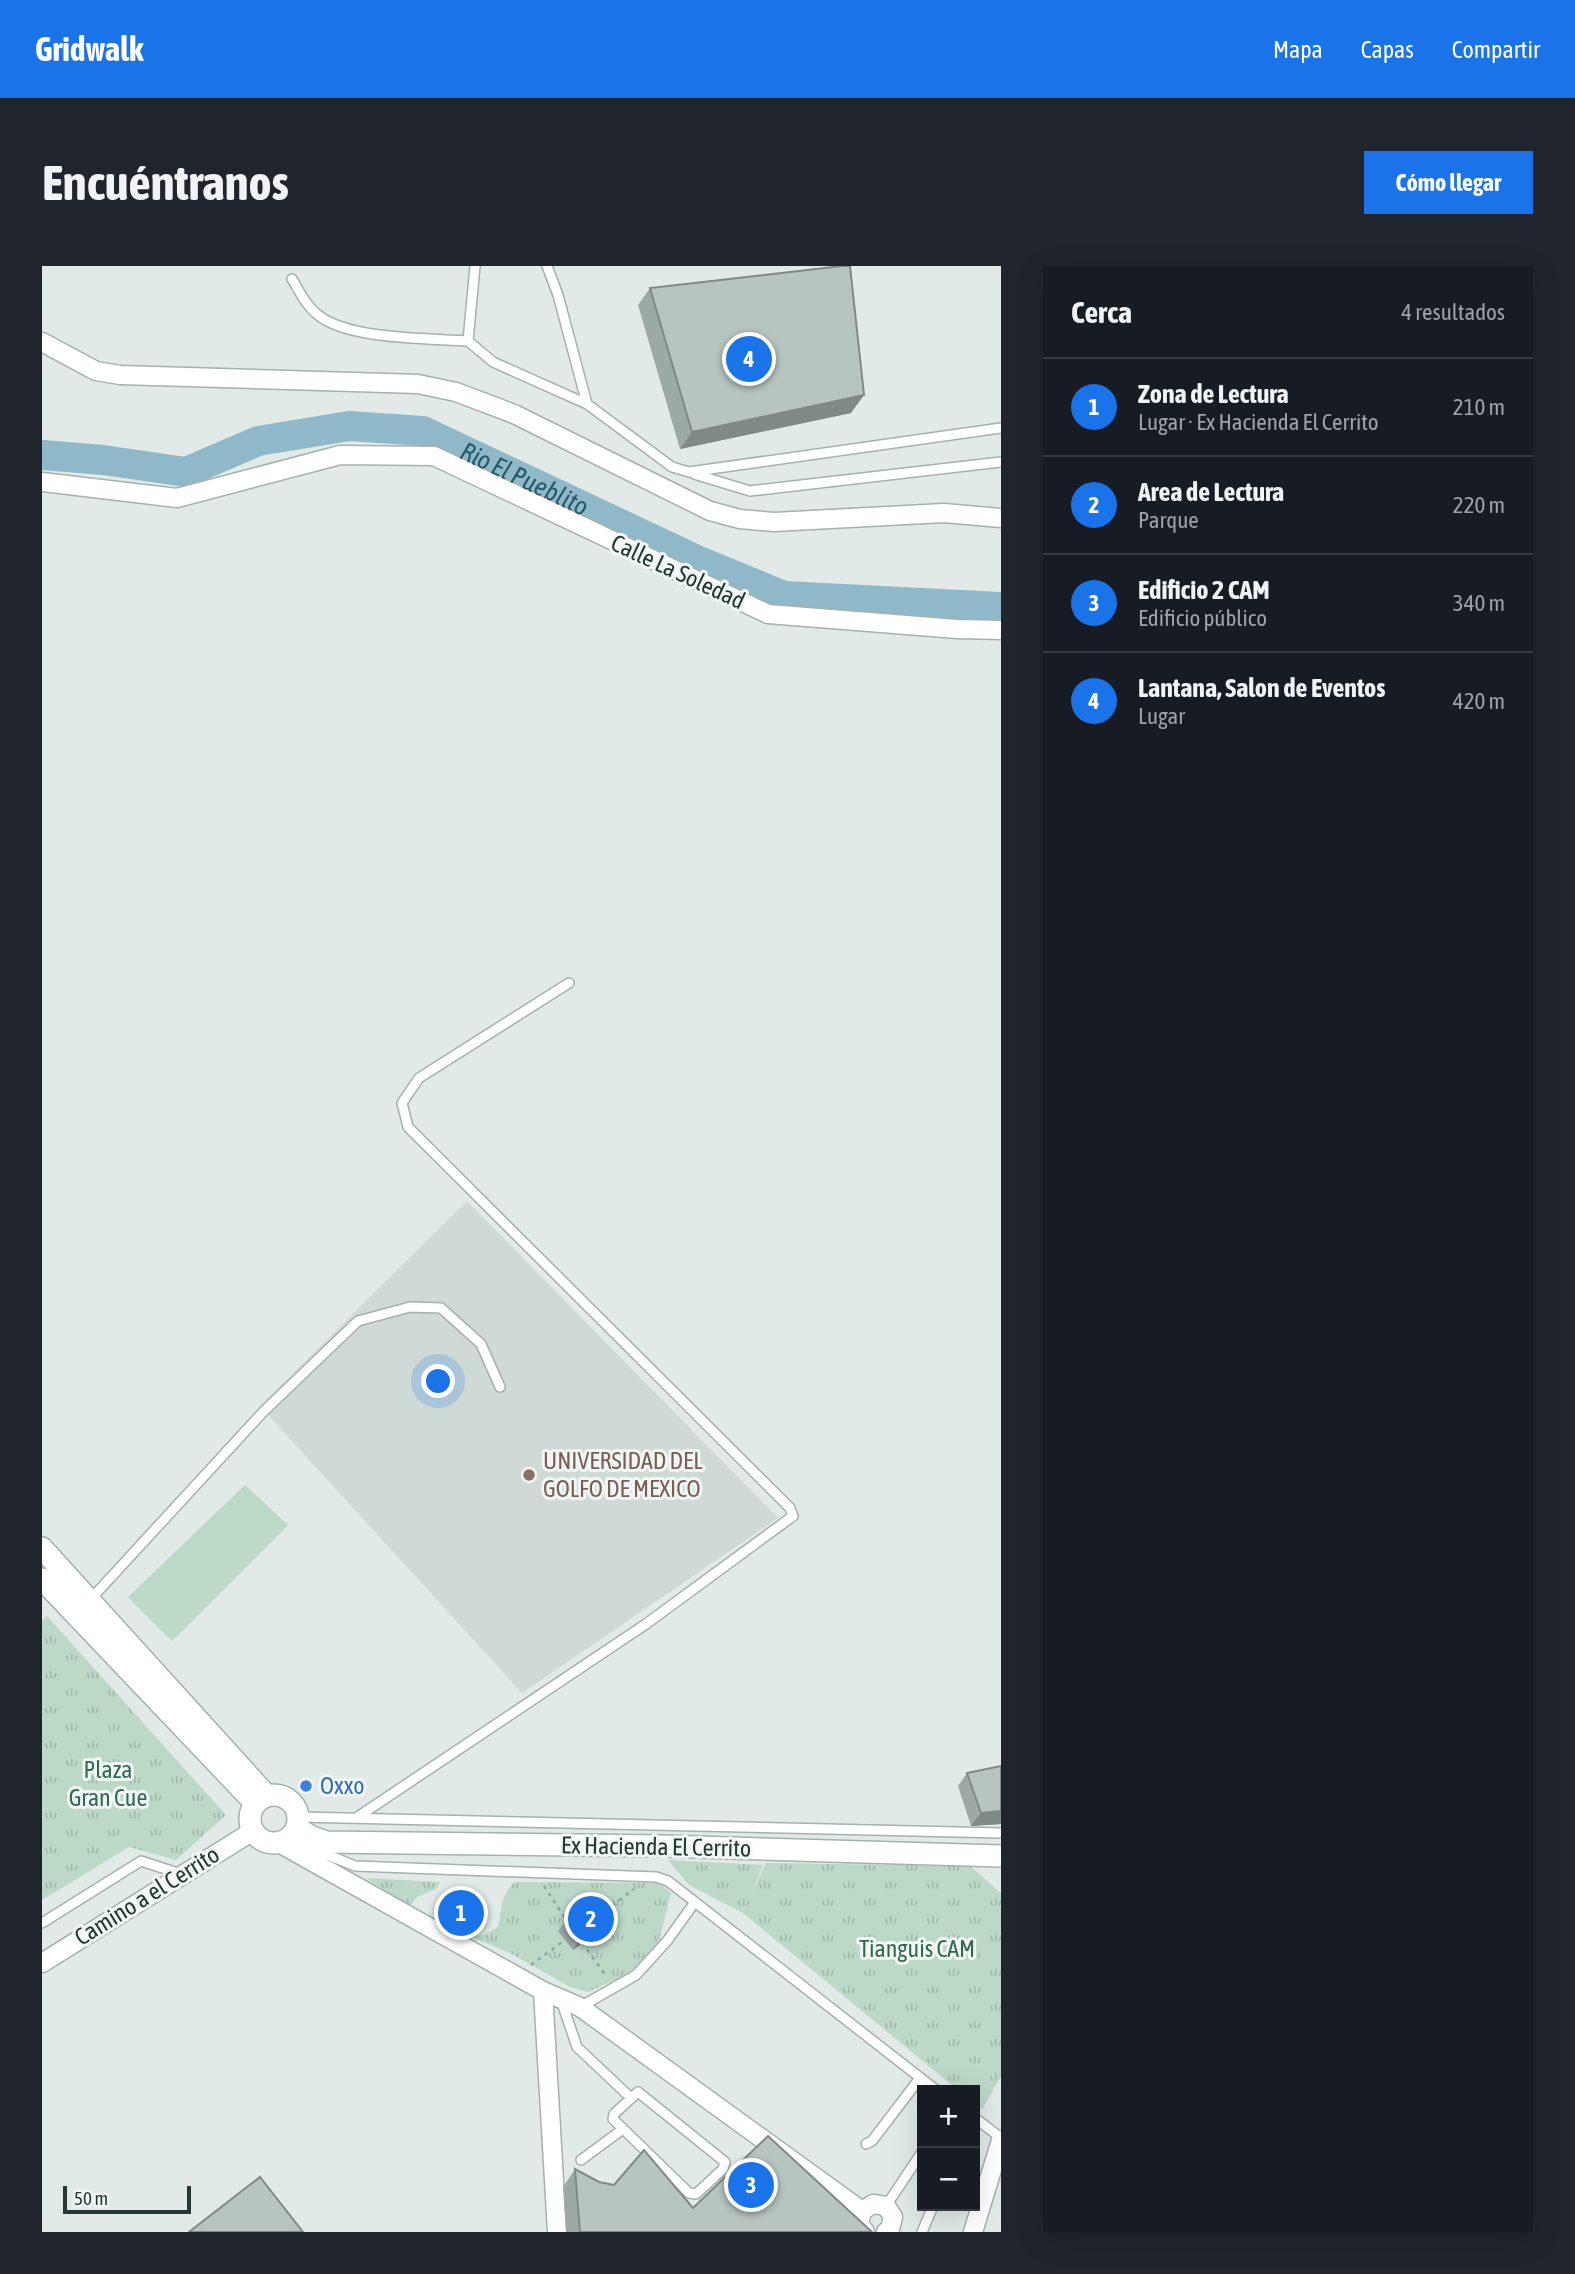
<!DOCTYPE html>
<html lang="es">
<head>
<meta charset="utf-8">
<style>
  body { margin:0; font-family:"Asap Condensed",sans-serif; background:#20242c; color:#f1f3f6 }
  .controls { position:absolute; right:21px; bottom:21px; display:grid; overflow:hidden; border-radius:0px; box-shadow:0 7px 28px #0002 }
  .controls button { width:63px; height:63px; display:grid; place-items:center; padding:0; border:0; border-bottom:2px solid #363941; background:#171b24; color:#f1f3f6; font:35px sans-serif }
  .scale { position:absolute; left:21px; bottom:18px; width:128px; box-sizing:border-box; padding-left:7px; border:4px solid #233835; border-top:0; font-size:19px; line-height:24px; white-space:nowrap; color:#233835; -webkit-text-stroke:5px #f1f7f4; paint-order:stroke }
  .you { position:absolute; left:397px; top:1116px; width:24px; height:24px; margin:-18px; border:5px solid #fff; border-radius:50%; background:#1a73e8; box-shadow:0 0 0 10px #1a73e833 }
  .badge { display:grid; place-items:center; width:46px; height:46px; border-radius:50%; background:#1a73e8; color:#fff; font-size:23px; font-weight:700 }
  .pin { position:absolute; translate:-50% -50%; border:4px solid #fff; box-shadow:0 2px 7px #0006 }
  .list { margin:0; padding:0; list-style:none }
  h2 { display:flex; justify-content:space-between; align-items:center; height:91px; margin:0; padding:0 28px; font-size:30px }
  h2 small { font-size:23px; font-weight:400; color:#9ea1a6 }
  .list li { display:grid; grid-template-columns:46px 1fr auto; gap:21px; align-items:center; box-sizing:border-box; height:98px; padding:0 28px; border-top:2px solid #363941 }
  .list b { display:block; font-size:26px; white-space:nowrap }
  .list p { margin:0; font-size:23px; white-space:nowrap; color:#9ea1a6 }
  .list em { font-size:23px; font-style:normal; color:#9ea1a6 }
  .map { position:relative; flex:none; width:959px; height:1966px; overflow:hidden; border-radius:0px }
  header { display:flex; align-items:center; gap:42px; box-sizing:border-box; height:98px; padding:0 35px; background:#1a73e8; color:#fff }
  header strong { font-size:33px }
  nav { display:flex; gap:38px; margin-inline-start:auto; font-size:24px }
  .intro { display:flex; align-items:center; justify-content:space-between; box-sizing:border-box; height:168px; padding:0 42px }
  h1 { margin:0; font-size:49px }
  .button { padding:18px 32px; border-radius:0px; background:#1a73e8; color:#fff; font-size:24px; font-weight:700 }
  main { display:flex; gap:42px; padding:0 42px }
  aside { flex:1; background:#171b24; border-radius:0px; box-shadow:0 7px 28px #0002 }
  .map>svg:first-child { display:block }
  .built { fill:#cfd9d6 }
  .park { fill:url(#park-tufts) }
  .pitch { fill:#bcd8c7 }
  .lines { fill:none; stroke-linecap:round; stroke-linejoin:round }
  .river { stroke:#8fb9c8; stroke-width:30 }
  .service-casing { stroke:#a4b1ae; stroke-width:12 }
  .minor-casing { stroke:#a4b1ae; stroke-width:21 }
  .tertiary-casing { stroke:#a4b1ae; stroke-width:24 }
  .path { stroke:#85a9a2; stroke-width:2.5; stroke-dasharray:3.5 5; stroke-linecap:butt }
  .service { stroke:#fff; stroke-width:9 }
  .minor { stroke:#fff; stroke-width:18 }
  .tertiary { stroke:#fff; stroke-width:21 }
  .wall { fill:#9da9a5 }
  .shaded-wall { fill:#808986 }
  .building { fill:#b7c4c0; stroke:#808986; stroke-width:2 }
  .education-dot { fill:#8d6e63; stroke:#f1f7f4; stroke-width:2.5 }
  .shop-dot { fill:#3f7fe0; stroke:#f1f7f4; stroke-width:2.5 }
  .labels { text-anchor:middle; stroke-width:6; stroke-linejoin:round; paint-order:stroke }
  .street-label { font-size:24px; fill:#233835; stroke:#f1f7f4 }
  .education-label { font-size:24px; fill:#785e54; stroke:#f1f7f4; text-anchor:start }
  .park-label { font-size:24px; fill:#336a4e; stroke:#f1f7f4 }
  .shop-label { font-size:24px; fill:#366cbe; stroke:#f1f7f4; text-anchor:start }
  .water-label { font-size:26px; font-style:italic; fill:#25596c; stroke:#f1f7f4 }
</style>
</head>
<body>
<header>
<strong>Gridwalk</strong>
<nav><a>Mapa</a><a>Capas</a><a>Compartir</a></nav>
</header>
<div class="intro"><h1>Encuéntranos</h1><a class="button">Cómo llegar</a></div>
<main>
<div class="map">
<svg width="959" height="1966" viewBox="0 0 959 1966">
  <defs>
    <pattern id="park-tufts" width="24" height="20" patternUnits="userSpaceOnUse" patternTransform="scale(1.75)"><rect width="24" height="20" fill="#bcd8c7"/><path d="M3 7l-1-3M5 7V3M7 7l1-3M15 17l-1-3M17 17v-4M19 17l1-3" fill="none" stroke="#a1baac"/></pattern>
  </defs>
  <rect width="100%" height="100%" fill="#e1eae7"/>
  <!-- built -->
  <path class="built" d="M425 935 736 1252 480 1427 218 1140Z"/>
  <!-- park -->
  <path class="park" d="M5 1350 184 1549 134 1594 87 1581 0 1634V1355Z
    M626 1594 721 1599 710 1626 724 1597 928 1600 959 1627V1810L940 1844 933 1838V1824H916L701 1647 647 1619Z
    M324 1612 398 1616 394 1623 375 1631 367 1640Z
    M472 1616 618 1617 629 1627 616 1679 595 1701 577 1712 546 1726 528 1721 468 1687 429 1671 441 1669 456 1661C461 1639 457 1634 472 1616Z"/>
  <!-- pitch -->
  <path class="pitch" d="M203 1219 246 1259 130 1375 86 1331Z"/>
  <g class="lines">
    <!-- river -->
    <path class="river" id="s1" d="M0 189 61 194 144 206 216 175 307 160 381 165 659 296 742 330 959 341"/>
    <!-- service casing -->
    <g class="service-casing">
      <path id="service" d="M505 0 516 29 545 138
        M250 13C258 26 264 40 276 49 307 74 386 72 426 75L433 0
        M426 75 451 96 545 138 630 201 647 206 959 162
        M652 208 708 225 959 196
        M48 1334 221 1146 316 1055 368 1041 399 1042 439 1078 458 1121
        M257 1551 959 1567
        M314 1552 604 1358 751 1250 748 1242 366 861 360 837 377 812 527 717
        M247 1573 313 1600 614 1611 626 1615 894 1824
        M0 1657 99 1595 139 1608
        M519 1734 535 1781 589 1832
        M538 1741 594 1709 625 1675 653 1636
        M596 1826 683 1896 681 1903 654 1928 647 1927 571 1853 572 1848Z
        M933 1852 959 1872
        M824 1878 830 1875 878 1812
        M539 1894 581 1863
        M844 1940 880 1886
        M880 1966 891 1940"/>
    </g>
    <!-- minor casing -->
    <g class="minor-casing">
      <path id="minor" d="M0 76 54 105 78 109 376 118 414 126 472 148 668 245 698 253 732 256 902 247 959 252
        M0 216 135 232 298 189 392 190 726 348 915 363 959 364
        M237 1577 501 1725 538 1741 820 1945
        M0 1697 211 1565
        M501 1725 515 1966
        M823 1966 817 1958 820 1945 831 1938 844 1940 851 1951 848 1963 844 1966
        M931 1966 959 1874"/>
    </g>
    <!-- tertiary casing -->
    <g class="tertiary-casing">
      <path id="tertiary" d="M0 1282 224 1529
        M0 1313 213 1537
        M208 1553a24 24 0 1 1 48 0a24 24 0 1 1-48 0Z
        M255 1562 270 1571 284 1576 621 1580 959 1590"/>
    </g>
    <!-- path -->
    <path class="path" d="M502 1620 525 1655
      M550 1655 592 1623
      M540 1677 565 1711
      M489 1699 523 1674"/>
    <!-- service -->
    <use href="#service" class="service"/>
    <!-- minor -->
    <use href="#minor" class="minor"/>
    <!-- tertiary -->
    <use href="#tertiary" class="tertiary"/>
  </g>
  <!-- wall -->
  <path class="wall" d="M608 22 809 147 638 183 596 39Z
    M925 1507 959 1558 929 1560 916 1520Z
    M523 1656 549 1671 531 1684 516 1665Z
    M533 1903 557 1916 651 1942 830 1966H524L521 1921Z"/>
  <!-- shaded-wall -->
  <path class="shaded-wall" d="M822 129 809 147 638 183 650 166Z
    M959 1545V1558L929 1560 939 1547Z
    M555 1662 549 1671 531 1684 537 1675Z"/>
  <!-- building -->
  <path class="building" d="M800 0H808L822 129 650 166 608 22Z
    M959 1500V1545L939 1547 925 1507Z
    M542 1643 555 1662 537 1675 523 1656Z
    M726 1870 830 1966H538L533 1903 557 1916 572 1919 602 1884 651 1942Z
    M218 1911 261 1966H147Z"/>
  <!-- markers -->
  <circle class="education-dot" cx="487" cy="1209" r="7"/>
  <circle class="shop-dot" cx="264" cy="1520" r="7"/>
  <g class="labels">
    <!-- street labels -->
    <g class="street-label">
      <text transform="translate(636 306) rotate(25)" y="8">Calle La Soledad</text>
      <text transform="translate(614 1581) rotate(1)" y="8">Ex Hacienda El Cerrito</text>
      <text transform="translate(105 1630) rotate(-32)" y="8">Camino a el Cerrito</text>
    </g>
    <!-- education labels -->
    <g class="education-label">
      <text x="501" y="1203">UNIVERSIDAD DEL<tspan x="501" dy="28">GOLFO DE MEXICO</tspan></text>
    </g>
    <!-- park labels -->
    <g class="park-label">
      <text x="66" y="1512">Plaza<tspan x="66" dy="28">Gran Cue</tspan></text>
      <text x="875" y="1691">Tianguis CAM</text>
    </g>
    <!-- shop labels -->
    <g class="shop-label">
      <text x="278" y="1528">Oxxo</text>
    </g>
    <!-- water labels -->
    <g class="water-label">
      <text dy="9" stroke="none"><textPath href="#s1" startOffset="502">Rio El Pueblito</textPath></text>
    </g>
  </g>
</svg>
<div class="controls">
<button>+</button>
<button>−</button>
</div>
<div class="scale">50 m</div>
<div class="you"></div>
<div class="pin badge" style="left:419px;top:1647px">1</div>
<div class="pin badge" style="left:549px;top:1653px">2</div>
<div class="pin badge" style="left:709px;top:1919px">3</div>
<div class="pin badge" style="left:707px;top:93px">4</div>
</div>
<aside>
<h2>Cerca<small>4 resultados</small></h2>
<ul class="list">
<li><span class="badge">1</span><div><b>Zona de Lectura</b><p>Lugar · Ex Hacienda El Cerrito</p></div><em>210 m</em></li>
<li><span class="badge">2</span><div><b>Area de Lectura</b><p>Parque</p></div><em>220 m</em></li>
<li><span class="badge">3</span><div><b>Edificio 2 CAM</b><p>Edificio público</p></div><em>340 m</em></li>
<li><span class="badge">4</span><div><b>Lantana, Salon de Eventos</b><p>Lugar</p></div><em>420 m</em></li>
</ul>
</aside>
</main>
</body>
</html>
